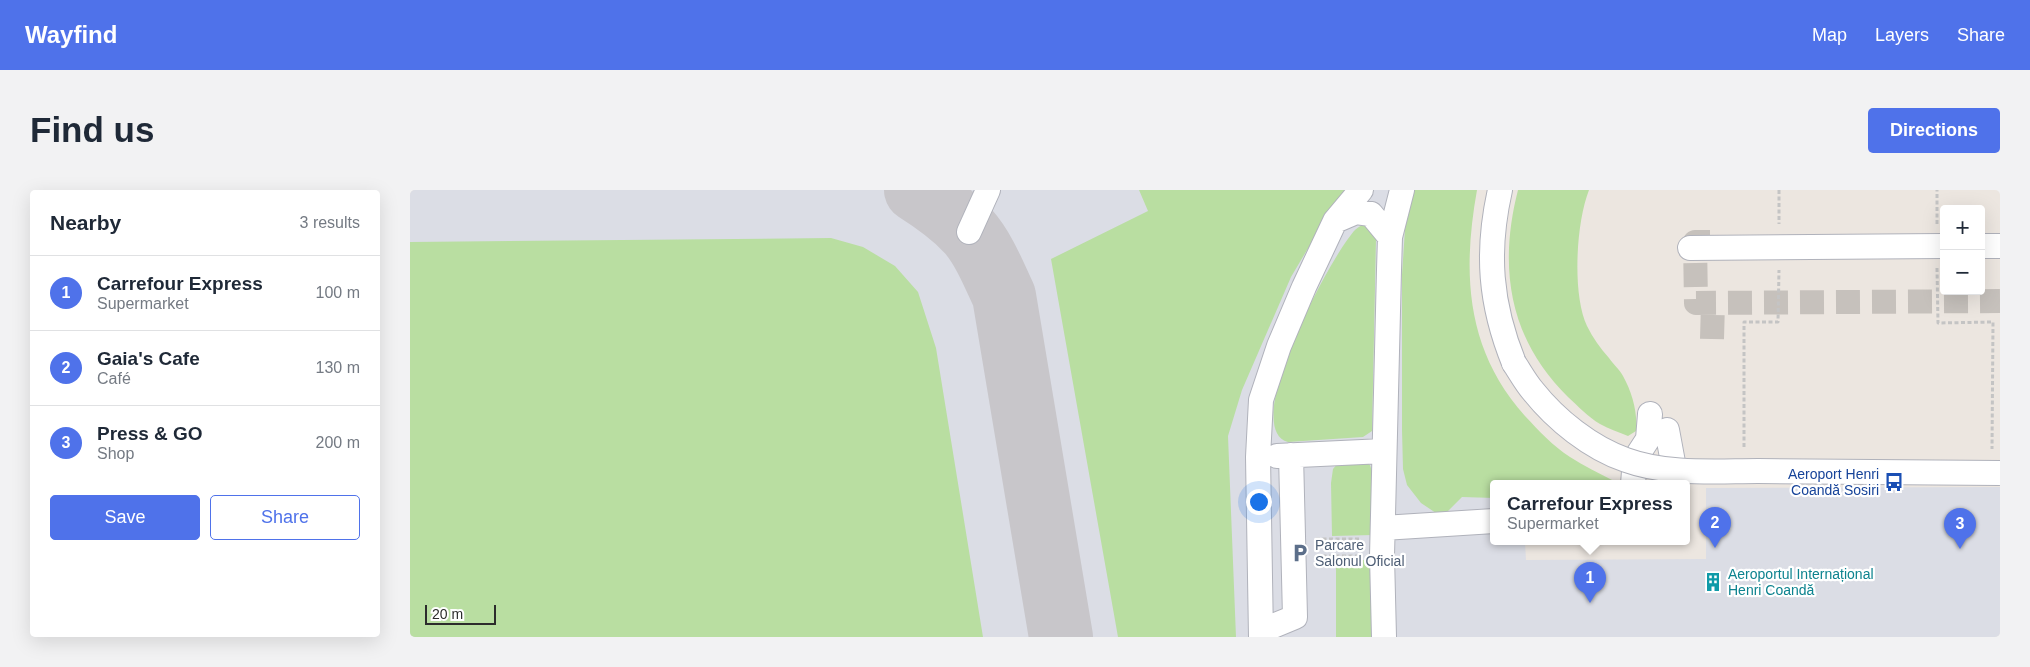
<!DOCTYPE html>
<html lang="en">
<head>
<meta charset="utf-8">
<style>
  body { margin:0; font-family:Arial,sans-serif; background:#f2f2f3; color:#1f2937 }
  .controls { position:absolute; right:15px; top:15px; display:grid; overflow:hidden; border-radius:5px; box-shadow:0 5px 20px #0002 }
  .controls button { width:45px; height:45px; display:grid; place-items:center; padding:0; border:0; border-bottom:1px solid #e0e1e3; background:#fff; color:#1f2937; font:25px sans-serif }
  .scale { position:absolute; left:15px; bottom:12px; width:71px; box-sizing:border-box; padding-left:5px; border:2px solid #2c2c2c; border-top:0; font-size:14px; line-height:18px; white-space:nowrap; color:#2c2c2c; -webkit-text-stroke:4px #fff; paint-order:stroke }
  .you { position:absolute; left:848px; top:311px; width:18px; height:18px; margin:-12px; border:4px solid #fff; border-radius:50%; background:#1a73e8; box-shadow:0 0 0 8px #1a73e833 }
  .badge { display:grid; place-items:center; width:32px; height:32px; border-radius:50%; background:#4f72ea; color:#fff; font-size:16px; font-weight:700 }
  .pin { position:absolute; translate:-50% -41px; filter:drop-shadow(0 1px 2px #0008) }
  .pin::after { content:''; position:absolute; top:26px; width:18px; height:15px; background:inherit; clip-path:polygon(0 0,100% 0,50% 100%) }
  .popup { position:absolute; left:1080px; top:290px; width:200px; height:65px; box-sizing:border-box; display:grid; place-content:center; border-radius:5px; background:#fff; filter:drop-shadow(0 1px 4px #0005); font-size:16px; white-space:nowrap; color:#747a83 }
  .popup b { font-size:19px; color:#1f2937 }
  .popup::after { content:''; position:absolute; left:50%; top:100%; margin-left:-10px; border:10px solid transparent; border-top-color:#fff }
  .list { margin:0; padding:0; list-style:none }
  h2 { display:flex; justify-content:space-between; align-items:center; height:65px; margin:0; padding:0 20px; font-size:21px }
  h2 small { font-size:16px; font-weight:400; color:#747a83 }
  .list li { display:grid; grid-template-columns:32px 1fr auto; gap:15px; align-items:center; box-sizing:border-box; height:75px; padding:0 20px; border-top:1px solid #e0e1e3 }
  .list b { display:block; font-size:19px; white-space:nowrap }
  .list p { margin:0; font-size:16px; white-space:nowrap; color:#747a83 }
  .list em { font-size:16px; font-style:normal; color:#747a83 }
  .actions { display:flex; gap:10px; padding:15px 20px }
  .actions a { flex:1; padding:11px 0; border:1px solid #4f72ea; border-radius:5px; text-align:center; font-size:18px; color:#4f72ea }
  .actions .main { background:#4f72ea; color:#fff }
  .map { position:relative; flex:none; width:1590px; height:447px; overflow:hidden; border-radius:5px }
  header { display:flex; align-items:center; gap:30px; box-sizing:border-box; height:70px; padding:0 25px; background:#4f72ea; color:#fff }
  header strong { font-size:24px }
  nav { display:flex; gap:28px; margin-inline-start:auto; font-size:18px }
  .intro { display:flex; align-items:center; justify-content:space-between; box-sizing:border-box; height:120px; padding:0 30px }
  h1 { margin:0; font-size:35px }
  .button { padding:12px 22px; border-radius:5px; background:#4f72ea; color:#fff; font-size:18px; font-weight:700 }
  main { display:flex; gap:30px; padding:0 30px }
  aside { flex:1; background:#fff; border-radius:5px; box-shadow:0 5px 20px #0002 }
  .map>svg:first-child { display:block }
  .airport { fill:#dbdde5 }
  .green { fill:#b9dea1 }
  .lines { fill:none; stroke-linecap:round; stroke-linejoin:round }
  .taxiway { stroke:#c8c6ca; stroke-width:64 }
  .minor-tunnel { stroke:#c6c1bc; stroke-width:24; stroke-dasharray:24 12; stroke-linecap:butt }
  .minor-casing { stroke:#b0b2bb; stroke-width:26 }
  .path { stroke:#c4c4c4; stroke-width:3; stroke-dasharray:4 2.5; stroke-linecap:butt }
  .minor { stroke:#fff; stroke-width:24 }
  .minor-bridge-casing { stroke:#b0b2bb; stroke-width:26; stroke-linecap:butt }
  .minor-bridge { stroke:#fff; stroke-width:24 }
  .labels { text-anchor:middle; stroke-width:4.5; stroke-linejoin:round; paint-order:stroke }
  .transit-label { font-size:14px; fill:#164399; stroke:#fff; text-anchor:end }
  .service-label { font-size:14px; fill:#4e5e75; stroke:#fff; text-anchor:start }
  .culture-label { font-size:14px; fill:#0d838f; stroke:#fff; text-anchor:start }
</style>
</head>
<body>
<header>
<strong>Wayfind</strong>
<nav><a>Map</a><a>Layers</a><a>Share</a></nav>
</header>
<div class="intro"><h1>Find us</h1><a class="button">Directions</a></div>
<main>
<aside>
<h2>Nearby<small>3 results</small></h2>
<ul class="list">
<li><span class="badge">1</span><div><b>Carrefour Express</b><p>Supermarket</p></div><em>100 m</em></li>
<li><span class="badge">2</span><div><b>Gaia's Cafe</b><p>Café</p></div><em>130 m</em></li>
<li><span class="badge">3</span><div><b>Press &amp; GO</b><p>Shop</p></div><em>200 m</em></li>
</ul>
<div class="actions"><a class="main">Save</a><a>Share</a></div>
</aside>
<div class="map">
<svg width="1590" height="447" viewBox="0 0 1590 447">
  <rect width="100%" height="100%" fill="#ece6e0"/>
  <!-- airport -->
  <path class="airport" d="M0 0H1051L1026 66 1084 294V352H1115L1116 370 1296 369V298L1590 297V447H0Z"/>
  <!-- green -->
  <path class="green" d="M729 0H935L923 16 881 87 832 200 818 246 826 447H708L641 69 738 21Z
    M1003 0H1067C1052 84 1056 160 1115 226 1129 241 1143 256 1160 267 1174 276 1189 283 1204 291L1202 294H1084V308L1052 307 1032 327 1011 313 997 295 993 279 992 240V85L995 39Z
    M1108 0H1179C1166 33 1162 104 1177 136 1183 148 1190 158 1199 168 1203 174 1210 180 1213 186 1222 202 1228 223 1226 241L1218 246C1209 242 1199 239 1190 234 1178 227 1168 216 1158 207 1099 149 1088 78 1108 0Z
    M955 33 962 37 966 49 962 241 953 247 878 252C828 238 922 64 945 40 948 37 952 35 955 33Z
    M421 48 453 57 485 76 508 102 526 158 573 447H0V52Z
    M950 270 960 275 963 285V345L922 346 921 293 923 279 929 272Z
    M926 370H962L963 447H926Z"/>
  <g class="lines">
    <!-- taxiway -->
    <path class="taxiway" d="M506 0C525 12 543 25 558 41 574 59 584 85 594 106L651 447"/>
    <!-- minor-tunnel -->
    <path class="minor-tunnel" d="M1300 52H1285L1286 113 1590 111
      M1302 149 1303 113"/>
    <!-- minor casing -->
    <g class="minor-casing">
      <path id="minor" d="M1090 0C1076 62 1080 114 1104 173
        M925 31 946 22 961 24 980 47
        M559 42 578 0
        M1571 56H1589
        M1280 58 1534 56
        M1257 240 1267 294
        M867 266 974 261
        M1223 294 1225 269 1238 249 1240 224
        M973 338 1084 331
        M851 441 885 427 881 265
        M851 447 848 267 851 210 869 156 894 97 925 31 951 0
        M974 447 972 366 979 80 980 47 992 0"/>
    </g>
    <!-- path -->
    <path class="path" d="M1369 0V34
      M1527 34V0
      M1527 78 1528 133 1583 132 1582 259
      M1334 257V132H1368L1369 80
      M906 349H950
      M906 366H949"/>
    <!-- minor -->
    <use href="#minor" class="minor"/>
    <!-- minor-bridge casing -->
    <g class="minor-bridge-casing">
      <path id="minor-bridge" d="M1104 173C1110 182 1116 193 1123 201 1146 230 1181 258 1216 270 1257 285 1305 281 1348 281 1428 282 1509 282 1590 283"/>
    </g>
    <!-- minor-bridge -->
    <use href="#minor-bridge" class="minor-bridge"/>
  </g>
  <!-- icons -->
  <defs>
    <g id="bus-bare" transform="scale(1.5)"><path d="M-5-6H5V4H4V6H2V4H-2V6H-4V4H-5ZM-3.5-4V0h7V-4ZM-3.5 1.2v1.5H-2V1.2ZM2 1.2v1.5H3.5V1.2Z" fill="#1a4fb4" stroke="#fff" stroke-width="2.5" paint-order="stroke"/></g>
    <g id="parking-bare" transform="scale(1.5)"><path d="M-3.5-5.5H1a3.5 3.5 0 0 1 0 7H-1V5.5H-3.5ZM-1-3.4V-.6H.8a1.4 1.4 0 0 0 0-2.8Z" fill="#5c6f8a" stroke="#fff" stroke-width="2.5" paint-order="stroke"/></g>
    <g id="building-bare" transform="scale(1.5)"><path d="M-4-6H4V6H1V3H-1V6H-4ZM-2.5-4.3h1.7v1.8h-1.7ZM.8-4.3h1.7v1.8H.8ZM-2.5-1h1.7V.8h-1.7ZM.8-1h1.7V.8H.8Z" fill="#0f9aa8" stroke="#fff" stroke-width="2.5" paint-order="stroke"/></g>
  </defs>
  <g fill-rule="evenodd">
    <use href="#bus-bare" x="1484" y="292"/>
    <use href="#parking-bare" x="890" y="363"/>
    <use href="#building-bare" x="1303" y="392"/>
  </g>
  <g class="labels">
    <!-- transit labels -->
    <g class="transit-label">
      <text x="1469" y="289">Aeroport Henri<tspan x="1469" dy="16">Coandă Sosiri</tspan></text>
    </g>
    <!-- service labels -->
    <g class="service-label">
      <text x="905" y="360">Parcare<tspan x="905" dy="16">Salonul Oficial</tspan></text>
    </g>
    <!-- culture labels -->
    <g class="culture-label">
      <text x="1318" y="389">Aeroportul Internațional<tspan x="1318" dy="16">Henri Coandă</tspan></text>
    </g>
  </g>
</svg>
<div class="controls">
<button>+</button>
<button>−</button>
</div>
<div class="scale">20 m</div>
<div class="you"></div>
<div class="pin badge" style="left:1180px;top:413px">1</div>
<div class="popup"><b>Carrefour Express</b>Supermarket</div>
<div class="pin badge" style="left:1305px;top:358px">2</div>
<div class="pin badge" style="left:1550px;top:359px">3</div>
</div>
</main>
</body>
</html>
